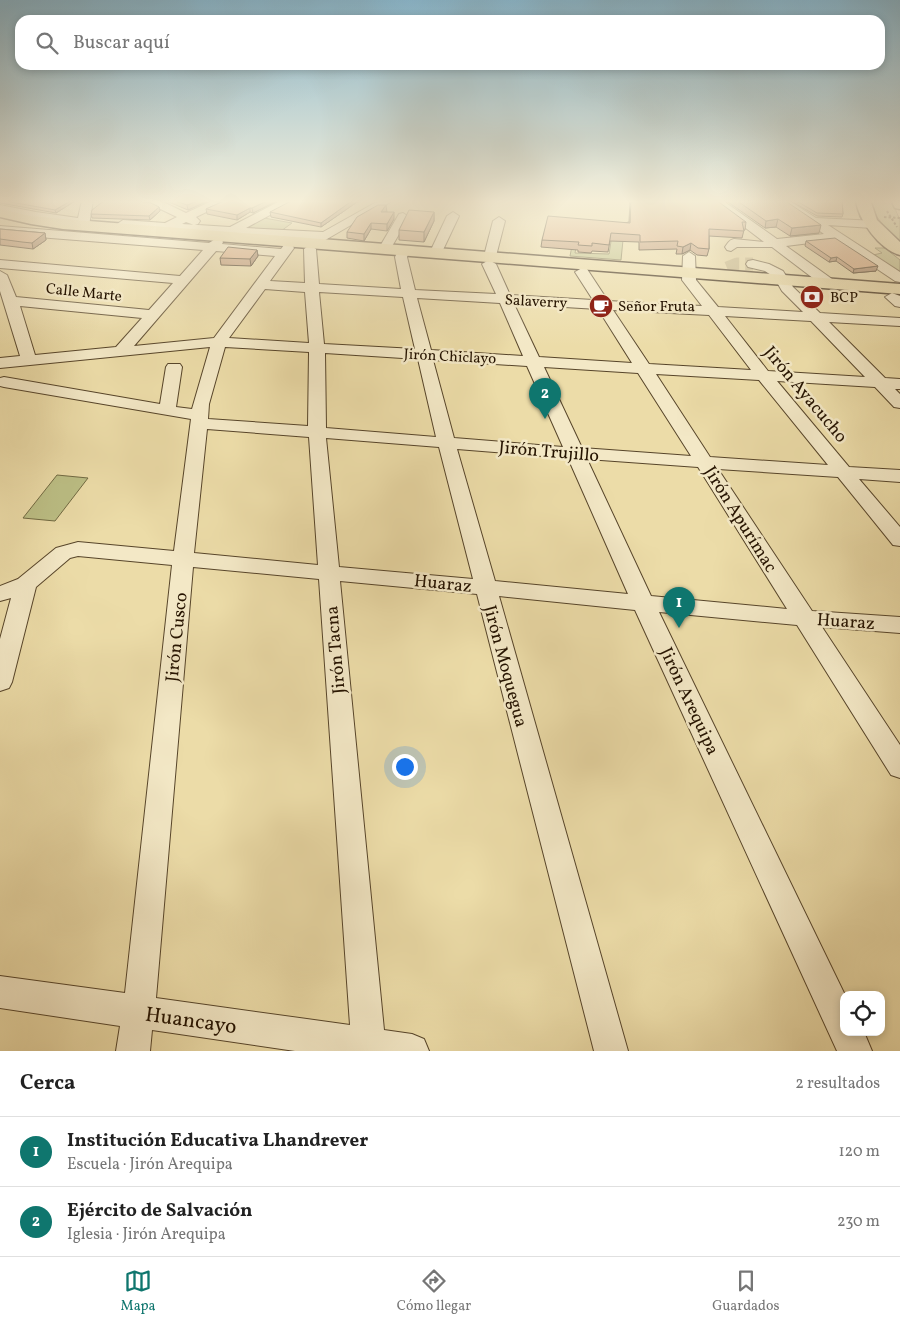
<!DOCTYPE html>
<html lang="es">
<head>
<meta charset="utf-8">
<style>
  body { margin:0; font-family:Vollkorn,serif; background:#f6f6f6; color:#222 }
  .controls { position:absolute; right:15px; bottom:15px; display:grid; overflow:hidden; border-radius:10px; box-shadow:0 2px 8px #0003 }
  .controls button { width:45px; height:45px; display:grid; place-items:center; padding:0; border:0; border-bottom:1px solid #e0e0e0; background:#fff; color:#222; font:25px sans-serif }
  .you { position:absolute; left:404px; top:766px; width:18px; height:18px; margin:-12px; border:4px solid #fff; border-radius:50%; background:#1a73e8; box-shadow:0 0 0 8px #1a73e833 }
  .badge { display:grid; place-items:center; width:32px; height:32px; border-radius:50%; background:#0f766e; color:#fff; font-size:16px; font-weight:700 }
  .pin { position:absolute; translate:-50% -41px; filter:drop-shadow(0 1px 2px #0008) }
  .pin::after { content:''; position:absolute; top:26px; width:18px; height:15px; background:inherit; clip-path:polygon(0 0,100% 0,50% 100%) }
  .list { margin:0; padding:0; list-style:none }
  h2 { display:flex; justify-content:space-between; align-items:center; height:65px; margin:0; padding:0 20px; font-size:21px }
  h2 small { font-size:16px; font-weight:400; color:#767676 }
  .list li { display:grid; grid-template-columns:32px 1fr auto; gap:15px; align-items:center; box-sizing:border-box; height:70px; padding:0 20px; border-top:1px solid #e0e0e0 }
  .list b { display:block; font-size:19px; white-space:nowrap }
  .list p { margin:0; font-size:16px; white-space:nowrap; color:#767676 }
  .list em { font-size:16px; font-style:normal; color:#767676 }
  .icon { flex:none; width:28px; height:28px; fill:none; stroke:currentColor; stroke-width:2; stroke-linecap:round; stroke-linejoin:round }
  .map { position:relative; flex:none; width:900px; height:1051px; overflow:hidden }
  .search { position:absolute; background:#fff; box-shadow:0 2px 8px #0003; left:15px; right:15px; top:15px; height:55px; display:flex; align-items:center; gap:12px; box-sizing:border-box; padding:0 18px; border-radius:15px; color:#767676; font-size:19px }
  .sheet { height:205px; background:#fff }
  nav { display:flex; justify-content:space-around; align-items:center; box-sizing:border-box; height:70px; border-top:1px solid #e0e0e0; background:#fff; font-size:14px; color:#767676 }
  nav a { display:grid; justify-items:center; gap:2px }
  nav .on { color:#0f766e }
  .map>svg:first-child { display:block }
  .green { fill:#bcbf85; stroke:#706942 }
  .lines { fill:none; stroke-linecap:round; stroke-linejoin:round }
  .minor-tunnel { stroke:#c4b486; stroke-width:13; stroke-dasharray:13 6; stroke-linecap:butt }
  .minor-casing { stroke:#57452a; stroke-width:2 }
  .major-casing { stroke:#251300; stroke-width:3 }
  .path { stroke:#251300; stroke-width:2; stroke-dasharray:2.5 2; stroke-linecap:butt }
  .minor { fill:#f3e8c6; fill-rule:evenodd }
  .major { fill:#ecdca8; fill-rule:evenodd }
  .wall { fill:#bb8e6c; stroke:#251300 }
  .shaded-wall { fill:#997458; stroke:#251300 }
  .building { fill:#daa57d; stroke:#251300 }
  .labels { text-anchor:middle; stroke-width:5; stroke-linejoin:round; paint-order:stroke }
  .far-street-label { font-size:15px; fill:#251300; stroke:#f3e8c6 }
  .far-poi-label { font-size:15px; fill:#251300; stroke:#f3e8c6; text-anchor:start }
  .street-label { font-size:18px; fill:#251300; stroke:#f3e8c6 }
  .near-street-label { font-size:21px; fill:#251300; stroke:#f3e8c6 }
</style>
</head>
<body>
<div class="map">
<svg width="900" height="1051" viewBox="0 0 900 1051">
  <rect width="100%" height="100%" fill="#ecdca8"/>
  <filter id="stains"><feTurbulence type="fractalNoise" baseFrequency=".004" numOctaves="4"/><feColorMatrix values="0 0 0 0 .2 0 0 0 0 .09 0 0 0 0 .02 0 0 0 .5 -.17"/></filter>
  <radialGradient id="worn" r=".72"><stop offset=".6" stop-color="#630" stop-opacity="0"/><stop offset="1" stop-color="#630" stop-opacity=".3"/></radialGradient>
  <!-- green -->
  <path class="green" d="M871 200H891L900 220V247L871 209Z
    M264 218 292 223 281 231 244 228Z
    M613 229 624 230 621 260 570 256 575 231H579L575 253 609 254Z
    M875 248H885L900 260V272L873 255 882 253Z
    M57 475 88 478 55 521 23 518Z"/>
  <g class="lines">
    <!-- minor-tunnel -->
    <path class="minor-tunnel" d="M727 268 737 264H753"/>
    <!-- minor casing -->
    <g class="minor-casing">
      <path id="minor" d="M82 200H93L89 226 83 230 79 229 77 224 36 220 0 211V205L36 212 78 218Z
        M129 200H159L186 213 214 200H228L227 202 196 217 200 221 198 224 194 225 186 222 182 224 230 227 282 200H295L294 202 246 228 323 232 380 200H394L315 246 309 242 311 239 119 227 117 224 123 220 165 223 177 217 152 205 135 203Z
        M709 200H722L777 239 824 234 776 200H788L816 218 876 221 878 224 876 227 872 228 828 225 900 272V282L895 281 834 240 786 246 832 279 834 282 832 285H822L772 247H737L731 251 727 250 725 247C728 243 729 240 734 239L764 242Z
        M453 212 459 216 442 252 441 255H431L430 252 447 216Z
        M403 213 409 217 391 248 385 252 381 251 379 248 399 214Z
        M499 217 505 221 496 256 490 260 485 259 484 256 493 221Z
        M0 226 209 243 217 238 221 239 223 242 222 244 281 249 284 245H292L294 248 270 281 305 283 304 249 310 245 316 249 319 284 401 289 395 257 400 247 404 246 410 250 407 257 415 290 496 294 482 264 489 260 496 264 510 295 593 300 575 272 582 268 587 269 608 301 702 306 682 280 683 256 689 252 695 256 696 280 718 307 803 312 782 291 774 277 765 271 748 267 746 264 748 261 753 260 769 264 783 271 793 287 820 313 900 318V326L829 322 885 378 900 379V389H895L900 394V408L894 407 875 387 777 381 849 467 900 470V482L859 479 900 527V546L893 545 838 477 718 469 812 611 900 617V633L822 627 900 745V778L891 775 797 625 659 612 845 995H844V1032H864L872 1051H837L635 610 499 596 628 1051H594L477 594 340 581 384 1030 412 1034 424 1039 429 1051H295L152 1030 150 1051H116L120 1026 0 1008V976L125 993 172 565 78 556 70 558 36 587 12 682 9 688 0 691V639L11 598 0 601V586L18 579 56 548 78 542 174 551 191 419 4 387 0 386V378L4 377 160 404 166 367 168 364H180L182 367 176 407 192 409 210 347 0 368V358L20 356 0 291V271L7 275 16 297 149 310 173 283 0 268V260L180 276 203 250 0 234ZM216 251 275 256 214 338 134 346ZM265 289 305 292 309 343 229 338ZM319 292 403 297 415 349 324 344ZM417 298 500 303 523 356 431 350ZM514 304 598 309 632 363 539 357ZM20 306 142 318 116 347 35 355ZM613 310 709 315 751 370 649 364ZM725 316 811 321 865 377 768 371ZM225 347 309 352 308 426 208 419 209 404ZM325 353 418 359 436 437 326 428ZM433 360 527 366 563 447 454 438ZM544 367 638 373 691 456 582 448ZM656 374 759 380 828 465 710 457ZM207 429 309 437 318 565 194 553ZM326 438 439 447 473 579 339 567ZM457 449 568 458 628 594 495 581ZM587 459 698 467 787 609 651 596ZM193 567 319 579 350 1025 156 998Z
        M892 293 900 296V307L895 306 885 297Z"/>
    </g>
    <!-- major casing -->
    <g class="major-casing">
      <path id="major" d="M856 200H870L877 220 900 242V255C880 250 858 220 856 200Z
        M891 200H900V209L895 208Z
        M0 209 31 216 63 219 900 284V294L63 229 31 224 0 217Z"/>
    </g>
    <!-- path -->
    <path class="path" d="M887 211 897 227
      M884 217 900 218"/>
    <!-- minor -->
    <use href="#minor" class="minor"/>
    <!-- major -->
    <use href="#major" class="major"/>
  </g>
  <!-- wall -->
  <path class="wall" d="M0 200 75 201 56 213 0 203Z
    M164 200H163H210L188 210Z
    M226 200H279L253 213 250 212 237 220 207 214 206 209Z
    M360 200 321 227 271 217 270 212Z
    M630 200 746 222 745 230H744L742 238 709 236V249L707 256 697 255 690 250 682 254H676L677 249 639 250V242L610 241 608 252 592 251 591 253 578 252V250L541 247 542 240 629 222Z
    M725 200H784L819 233 790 236 776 227 765 228Z
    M789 200H842L843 214 842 217 817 216Z
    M159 207 160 211 150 220 92 218 91 214Z
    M387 212 394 219 387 231 371 229 364 241 347 238V232Z
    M434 212V221L424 242 399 240V230Z
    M0 229 45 233 46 240 33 249 0 245Z
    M806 241 876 271 853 273 836 261 829 262 805 246Z
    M257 250 258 256 251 266 221 265 220 258Z"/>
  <!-- shaded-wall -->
  <path class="shaded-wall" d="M72 200H75V201L56 213 55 210Z
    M200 200H210L188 210 187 205Z
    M269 200H279L253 213 252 208Z
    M353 200H360L321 227V223Z
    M386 205 387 212H381Z
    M159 207 160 211 150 220 149 216Z
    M250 208V212L237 220V215Z
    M394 212V219L387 231V224Z
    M434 212V221L424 242V232Z
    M778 219 776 227 765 228 766 221Z
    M371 223V229L364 241V234Z
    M821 225 819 233 790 236 792 228Z
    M45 233 46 240 33 249 32 243Z
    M691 243 690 250 682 254 683 247Z
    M257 250 258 256 251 266 250 259Z
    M837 257 836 261 829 262 831 258Z
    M878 266 876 271 853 273 854 269Z"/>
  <!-- building -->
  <path class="building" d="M0 200H72L55 210Z
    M105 200H132L151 203 159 207 149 216 91 214 92 210Z
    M173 200H200L187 205Z
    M226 200H269L252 208H250L237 215 206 209Z
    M293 200H353L321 223 270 212Z
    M631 200H716L746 222H742L744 231 709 229V249L698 248 691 243 683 247 677 246 678 241 640 242V235L611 233 609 245 592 243V246L578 245 579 242 542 240 548 216 630 223Z
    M736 200H784L821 225 792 228 778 219 766 221Z
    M795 200H842L843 214 817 213Z
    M378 205H386L381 212H394L387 224 371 223 364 234 347 232 357 217Z
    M409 210 434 212 424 232 399 230Z
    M0 229 45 233 32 243 22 242 0 239Z
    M835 238 878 266 854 269 837 257 831 258 806 241Z
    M228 247 257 250 250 259 220 258Z"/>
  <!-- sky -->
  <linearGradient id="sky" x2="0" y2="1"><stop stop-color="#88b7ce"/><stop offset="0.58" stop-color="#f6efd8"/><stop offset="1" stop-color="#f6efd8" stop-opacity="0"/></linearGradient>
  <rect width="900" height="347" fill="url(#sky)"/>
  <!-- icons -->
  <defs>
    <g id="bank-disc" transform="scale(1.25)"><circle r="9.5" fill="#8f2418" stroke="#f3e8c6"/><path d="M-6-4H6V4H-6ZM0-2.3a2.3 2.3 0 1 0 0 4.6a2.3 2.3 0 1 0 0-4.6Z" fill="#fff"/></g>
    <g id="cafe-disc" transform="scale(1.25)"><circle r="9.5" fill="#8f2418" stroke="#f3e8c6"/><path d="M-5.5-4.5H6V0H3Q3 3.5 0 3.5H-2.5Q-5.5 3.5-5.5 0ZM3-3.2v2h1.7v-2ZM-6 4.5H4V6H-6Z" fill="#fff"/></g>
  </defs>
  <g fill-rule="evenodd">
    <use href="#bank-disc" x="812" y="297"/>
    <use href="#cafe-disc" x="601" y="306"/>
  </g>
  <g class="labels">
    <!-- far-street labels -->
    <g class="far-street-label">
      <text transform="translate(84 292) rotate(6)" y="5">Calle Marte</text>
      <text transform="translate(536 301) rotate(3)" y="5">Salaverry</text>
      <text transform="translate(450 356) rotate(3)" y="5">Jirón Chiclayo</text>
    </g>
    <!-- far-poi labels -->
    <g class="far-poi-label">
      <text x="830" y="302">BCP</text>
      <text x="618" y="311">Señor Fruta</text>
    </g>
    <!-- street labels -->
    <g class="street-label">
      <text transform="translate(806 394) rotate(50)" y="6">Jirón Ayacucho</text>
      <text transform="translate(549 451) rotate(5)" y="6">Jirón Trujillo</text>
      <text transform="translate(741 519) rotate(58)" y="6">Jirón Apurímac</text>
      <text transform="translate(443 583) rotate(6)" y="6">Huaraz</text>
      <text transform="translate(846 621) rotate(4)" y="6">Huaraz</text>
      <text transform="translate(176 637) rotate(-84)" y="6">Jirón Cusco</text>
      <text transform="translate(335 650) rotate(-95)" y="6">Jirón Tacna</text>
      <text transform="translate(506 666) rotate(75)" y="6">Jirón Moquegua</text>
      <text transform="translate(690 701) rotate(65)" y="6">Jirón Arequipa</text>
    </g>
    <!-- near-street labels -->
    <g class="near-street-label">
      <text transform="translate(191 1020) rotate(8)" y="7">Huancayo</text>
    </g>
  </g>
  <rect width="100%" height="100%" filter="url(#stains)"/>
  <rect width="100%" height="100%" fill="url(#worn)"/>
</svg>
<div class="controls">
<button><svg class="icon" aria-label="locate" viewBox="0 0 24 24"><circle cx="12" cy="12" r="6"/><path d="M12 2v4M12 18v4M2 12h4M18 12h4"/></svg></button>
</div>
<div class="you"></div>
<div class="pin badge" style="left:679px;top:628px">1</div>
<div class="pin badge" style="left:545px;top:419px">2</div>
<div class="search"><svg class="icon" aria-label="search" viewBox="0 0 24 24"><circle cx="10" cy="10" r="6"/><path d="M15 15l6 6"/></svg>Buscar aquí</div>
</div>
<section class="sheet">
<h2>Cerca<small>2 resultados</small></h2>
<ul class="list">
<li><span class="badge">1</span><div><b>Institución Educativa Lhandrever</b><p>Escuela · Jirón Arequipa</p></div><em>120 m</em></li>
<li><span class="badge">2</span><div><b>Ejército de Salvación</b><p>Iglesia · Jirón Arequipa</p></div><em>230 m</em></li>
</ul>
</section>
<nav>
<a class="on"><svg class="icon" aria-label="map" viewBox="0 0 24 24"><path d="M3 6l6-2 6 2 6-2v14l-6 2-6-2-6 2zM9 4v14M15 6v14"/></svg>Mapa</a>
<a><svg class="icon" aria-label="directions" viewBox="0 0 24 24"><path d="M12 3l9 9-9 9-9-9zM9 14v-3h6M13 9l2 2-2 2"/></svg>Cómo llegar</a>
<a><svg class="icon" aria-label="saved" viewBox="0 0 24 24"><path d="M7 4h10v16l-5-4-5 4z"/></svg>Guardados</a>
</nav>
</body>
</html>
